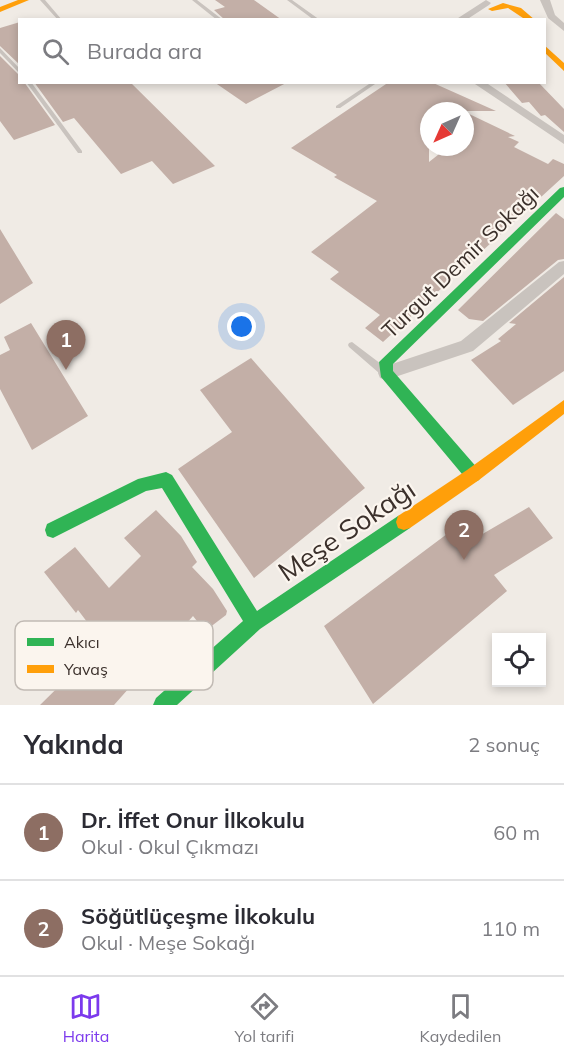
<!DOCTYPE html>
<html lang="tr">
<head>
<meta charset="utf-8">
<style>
  body { margin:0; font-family:Mulish,sans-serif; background:#f7f7f7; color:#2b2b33 }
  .controls { position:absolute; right:18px; bottom:18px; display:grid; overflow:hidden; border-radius:0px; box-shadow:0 3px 9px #0003 }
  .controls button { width:54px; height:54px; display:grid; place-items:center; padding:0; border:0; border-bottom:2px solid #e1e1e2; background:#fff; color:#2b2b33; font:30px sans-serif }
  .compass { position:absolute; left:420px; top:102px; width:54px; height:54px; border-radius:50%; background:#fff; box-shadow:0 3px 9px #0003; rotate:225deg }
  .you { position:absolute; left:242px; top:327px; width:21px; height:21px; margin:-15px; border:4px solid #fff; border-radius:50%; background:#1a73e8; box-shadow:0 0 0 9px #1a73e833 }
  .badge { display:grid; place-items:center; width:39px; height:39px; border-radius:50%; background:#7c3aed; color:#fff; font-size:20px; font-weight:700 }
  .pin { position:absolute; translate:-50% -50px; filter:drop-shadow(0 2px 3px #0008) }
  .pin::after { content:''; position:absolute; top:32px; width:21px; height:18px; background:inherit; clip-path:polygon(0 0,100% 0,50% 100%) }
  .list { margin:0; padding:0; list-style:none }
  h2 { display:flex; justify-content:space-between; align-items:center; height:78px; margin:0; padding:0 24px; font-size:26px }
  h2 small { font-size:20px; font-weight:400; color:#7c7c81 }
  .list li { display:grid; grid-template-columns:39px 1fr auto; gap:18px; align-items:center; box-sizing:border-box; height:96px; padding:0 24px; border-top:2px solid #e1e1e2 }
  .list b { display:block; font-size:22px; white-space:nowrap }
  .list p { margin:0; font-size:20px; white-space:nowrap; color:#7c7c81 }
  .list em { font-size:20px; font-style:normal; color:#7c7c81 }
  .icon { flex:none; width:33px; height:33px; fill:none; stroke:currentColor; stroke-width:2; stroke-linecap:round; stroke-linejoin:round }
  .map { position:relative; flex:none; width:564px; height:705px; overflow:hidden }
  .search { position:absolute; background:#fff; box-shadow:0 3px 9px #0003; left:18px; right:18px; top:18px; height:66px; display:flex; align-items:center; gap:15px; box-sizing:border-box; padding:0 21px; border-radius:0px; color:#7c7c81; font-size:22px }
  .sheet { height:270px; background:#fff }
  nav { display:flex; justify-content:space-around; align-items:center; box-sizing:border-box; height:84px; border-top:2px solid #e1e1e2; background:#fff; font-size:16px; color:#7c7c81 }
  nav a { display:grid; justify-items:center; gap:3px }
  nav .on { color:#7c3aed }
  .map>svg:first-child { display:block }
  .building { fill:#c3afa7 }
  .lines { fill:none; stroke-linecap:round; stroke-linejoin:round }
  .lane { fill:#c9c3be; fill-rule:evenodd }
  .street { fill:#c9c3be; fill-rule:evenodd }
  .fast { fill:#30b455; fill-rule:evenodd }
  .slow { fill:#ff9f0a; fill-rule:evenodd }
  .labels { text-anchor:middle; stroke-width:4.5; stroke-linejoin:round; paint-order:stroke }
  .street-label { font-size:22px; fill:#3b302b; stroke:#fbf5ee }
  .near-street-label { font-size:27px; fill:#3b302b; stroke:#fbf5ee }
  .key { fill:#fbf5ee; stroke:#c1bab4; stroke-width:1.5 }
  .key-label { font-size:16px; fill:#3b302b }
</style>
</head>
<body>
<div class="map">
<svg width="564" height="705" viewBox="0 0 564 705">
  <rect width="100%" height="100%" fill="#f0ebe5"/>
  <!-- building -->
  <path class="building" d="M215 0H254L282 20H225L214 10 225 7Z
    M20 22V65L0 46V28Z
    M0 56 20 76V82H24L55 125 14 140 0 121Z
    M34 82H130L215 166 173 184 152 161 121 174 74 118 63 122Z
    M214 82H288L246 104Z
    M389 82H431L496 111H429V162L448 147H465V112L515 136 508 137 519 142 514 147 548 164 553 159 564 164V176L383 342 365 328 380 315 330 279 339 272 311 252 377 201 334 177 337 175 291 148Z
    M504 82H538L564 109V132L545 115 541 116 529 102 522 103Z
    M556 213 564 219V259L558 260 483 321 469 319 458 310Z
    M0 229 33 283 0 304Z
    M564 277V371L513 405 471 360 501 341 498 339 516 324 509 323Z
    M31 323 88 416 32 450 0 389V355L10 350 4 337Z
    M251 358 365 488 254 578 178 469 232 432 200 390Z
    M529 507 553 538 494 575 507 591 373 704 324 626 455 528 467 543Z
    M156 510 181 536 197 562 192 567 213 589 227 611 226 615 205 631 193 616 114 705H40L103 643 78 610 76 613 44 572 75 547 109 588 141 556 124 538Z"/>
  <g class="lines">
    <!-- lane -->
    <path class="lane" d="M40 0H45L62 20H58Z
      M192 0H197L223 20H217Z
      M287 0H292L320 20H314Z
      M0 48 20 69V74L0 53Z
      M26 82H31L82 151V153H78Z
      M372 82H378L340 108H336V106Z
      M352 342 385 367 386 370 385 373 382 374 379 373 349 347 348 345 349 343Z"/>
    <!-- street -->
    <path class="street" d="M486 0 491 3 489 5 466 20H455Z
      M540 0H550L555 15 564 23V31L548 18Z
      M472 82H485L564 135V144Z
      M564 261V274L473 351 386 380 380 378 378 373 380 368 461 341 559 262Z"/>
    <!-- fast -->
    <path class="fast" d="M564 187V197L393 364V371L479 470 481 475 479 480 473 483 467 480 381 377 379 362 560 188Z
      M166 472 172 475 257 611 398 516 404 514 410 516 412 522 410 528 260 629 177 705H153L156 698 243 621 162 488 146 491 53 538 47 536 45 530 47 524 138 479Z"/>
    <!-- slow -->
    <path class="slow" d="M18 0H29L0 12V7Z
      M503 3 521 8 535 20H526L508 8 492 11 488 9Z
      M544 45 564 63V71L544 52Z
      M564 400V414L479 480 410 528 404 530 398 528 396 522 398 516 467 470Z"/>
  </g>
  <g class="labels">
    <!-- street labels -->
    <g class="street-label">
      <text transform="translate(460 262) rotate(-44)" y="8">Turgut Demir Sokağı</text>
    </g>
    <!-- near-street labels -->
    <g class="near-street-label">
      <text transform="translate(347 531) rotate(-34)" y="9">Meşe Sokağı</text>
    </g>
  </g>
  <!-- legend -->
  <rect x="15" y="621" width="198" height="69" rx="9" class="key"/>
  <rect x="27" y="638" width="27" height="8" fill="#30b455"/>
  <rect x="27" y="665" width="27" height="8" fill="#ff9f0a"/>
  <g class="key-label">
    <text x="64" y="648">Akıcı</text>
    <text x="64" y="675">Yavaş</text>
  </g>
</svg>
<div class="controls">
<button><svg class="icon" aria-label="locate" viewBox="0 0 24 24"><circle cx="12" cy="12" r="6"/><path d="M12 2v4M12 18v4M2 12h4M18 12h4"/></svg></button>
</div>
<svg class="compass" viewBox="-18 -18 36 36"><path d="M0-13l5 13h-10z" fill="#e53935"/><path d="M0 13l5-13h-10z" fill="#7c7c81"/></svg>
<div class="you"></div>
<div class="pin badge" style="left:66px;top:370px;background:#8d6e63">1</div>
<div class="pin badge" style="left:464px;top:560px;background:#8d6e63">2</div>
<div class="search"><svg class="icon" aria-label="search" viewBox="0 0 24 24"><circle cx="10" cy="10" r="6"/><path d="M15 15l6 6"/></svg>Burada ara</div>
</div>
<section class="sheet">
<h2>Yakında<small>2 sonuç</small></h2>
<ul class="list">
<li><span class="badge" style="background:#8d6e63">1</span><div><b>Dr. İffet Onur İlkokulu</b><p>Okul · Okul Çıkmazı</p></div><em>60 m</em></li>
<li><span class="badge" style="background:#8d6e63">2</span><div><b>Söğütlüçeşme İlkokulu</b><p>Okul · Meşe Sokağı</p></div><em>110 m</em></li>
</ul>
</section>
<nav>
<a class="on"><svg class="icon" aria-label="map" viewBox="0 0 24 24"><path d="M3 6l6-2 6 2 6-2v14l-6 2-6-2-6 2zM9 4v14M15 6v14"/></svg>Harita</a>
<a><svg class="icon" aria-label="directions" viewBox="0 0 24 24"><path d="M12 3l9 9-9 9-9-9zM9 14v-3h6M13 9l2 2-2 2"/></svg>Yol tarifi</a>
<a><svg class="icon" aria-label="saved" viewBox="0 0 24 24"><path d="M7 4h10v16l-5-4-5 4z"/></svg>Kaydedilen</a>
</nav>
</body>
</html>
